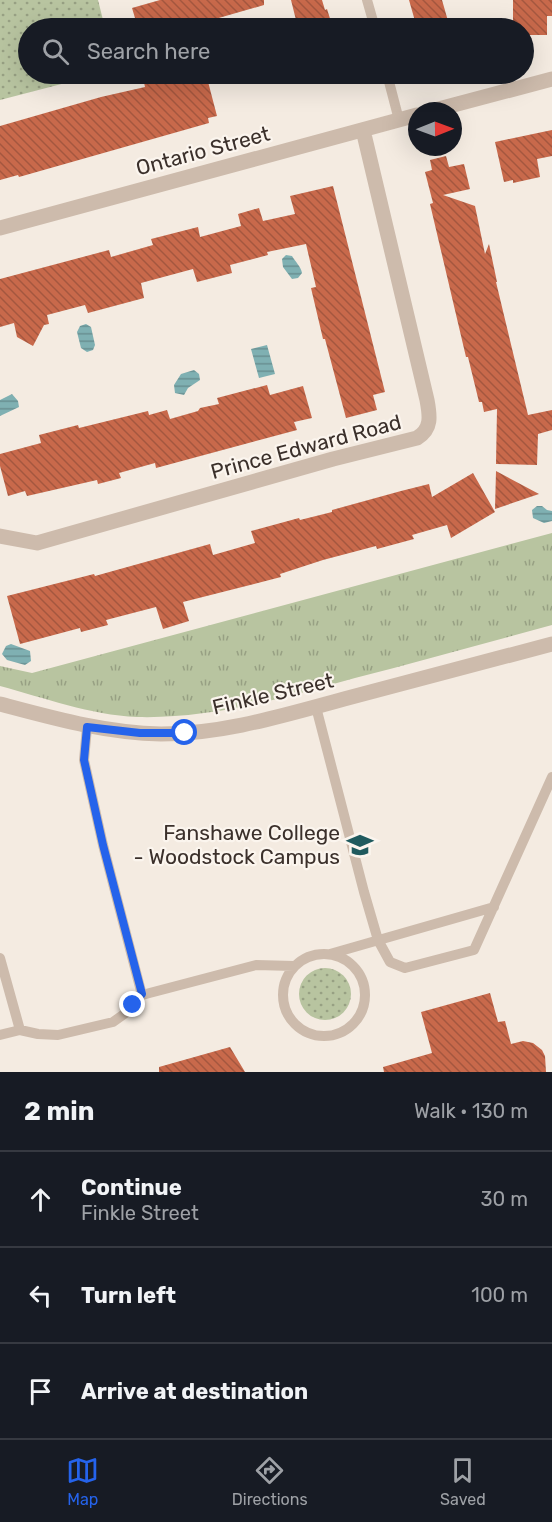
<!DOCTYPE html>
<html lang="en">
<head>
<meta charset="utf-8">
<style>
  body { margin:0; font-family:Rubik,sans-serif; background:#242831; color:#f1f3f6 }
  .compass { position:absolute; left:408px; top:102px; width:54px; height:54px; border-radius:50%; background:#171b24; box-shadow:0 6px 24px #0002; rotate:89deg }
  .stop { position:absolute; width:18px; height:18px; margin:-14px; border:4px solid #2563eb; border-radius:50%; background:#fff }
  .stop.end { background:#2563eb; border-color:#fff; box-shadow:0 2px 6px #0008 }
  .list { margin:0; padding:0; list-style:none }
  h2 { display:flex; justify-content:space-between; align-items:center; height:78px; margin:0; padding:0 24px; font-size:26px }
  h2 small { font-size:20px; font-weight:400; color:#9ea1a6 }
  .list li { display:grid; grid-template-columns:39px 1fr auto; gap:18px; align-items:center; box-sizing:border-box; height:96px; padding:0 24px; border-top:2px solid #363941 }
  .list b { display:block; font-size:22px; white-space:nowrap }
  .list p { margin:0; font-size:20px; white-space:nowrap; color:#9ea1a6 }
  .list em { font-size:20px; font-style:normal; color:#9ea1a6 }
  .icon { flex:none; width:33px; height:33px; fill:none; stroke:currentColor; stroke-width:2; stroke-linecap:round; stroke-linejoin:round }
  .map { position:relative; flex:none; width:552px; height:1072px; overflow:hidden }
  .search { position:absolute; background:#171b24; box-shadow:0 6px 24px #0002; left:18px; right:18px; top:18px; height:66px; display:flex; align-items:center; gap:15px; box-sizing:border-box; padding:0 21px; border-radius:33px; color:#9ea1a6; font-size:22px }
  .sheet { height:366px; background:#171b24 }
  nav { display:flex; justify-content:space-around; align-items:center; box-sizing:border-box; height:84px; border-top:2px solid #363941; background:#171b24; font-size:16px; color:#9ea1a6 }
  nav a { display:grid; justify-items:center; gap:3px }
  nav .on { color:#2563eb }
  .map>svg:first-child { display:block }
  .grass { fill:url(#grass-dots) }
  .park { fill:url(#park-tufts) }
  .water { fill:url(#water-rules) }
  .building { fill:url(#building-back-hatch) }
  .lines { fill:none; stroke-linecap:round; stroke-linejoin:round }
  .service { stroke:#cdbbac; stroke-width:10 }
  .minor { stroke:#cdbbac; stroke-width:15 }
  .route { stroke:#2563eb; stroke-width:8 }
  .labels { text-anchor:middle; stroke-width:4.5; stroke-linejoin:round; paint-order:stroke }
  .street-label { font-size:21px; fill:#3b302b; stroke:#fbf5ee }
  .poi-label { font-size:21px; fill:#3b302b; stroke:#fbf5ee; text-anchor:end }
</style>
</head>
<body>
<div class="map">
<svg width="552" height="1072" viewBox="0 0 552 1072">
  <defs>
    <pattern id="grass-dots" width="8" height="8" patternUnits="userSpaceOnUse" patternTransform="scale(1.5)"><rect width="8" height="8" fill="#b8c4a0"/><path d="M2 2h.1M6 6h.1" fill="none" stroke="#97a083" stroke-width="1.8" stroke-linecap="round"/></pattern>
    <pattern id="park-tufts" width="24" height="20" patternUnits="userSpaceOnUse" patternTransform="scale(1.5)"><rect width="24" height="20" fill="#b8c4a0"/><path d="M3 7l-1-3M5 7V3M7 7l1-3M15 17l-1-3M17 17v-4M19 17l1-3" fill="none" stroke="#97a083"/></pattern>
    <pattern id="water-rules" width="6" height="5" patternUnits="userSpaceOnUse" patternTransform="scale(1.5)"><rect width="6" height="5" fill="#7fb0b2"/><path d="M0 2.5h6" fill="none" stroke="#699091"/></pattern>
    <pattern id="building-back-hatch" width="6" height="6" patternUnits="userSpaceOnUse" patternTransform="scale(1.5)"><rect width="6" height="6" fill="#c8694b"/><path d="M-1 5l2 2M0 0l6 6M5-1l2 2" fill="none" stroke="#a4573f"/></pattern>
  </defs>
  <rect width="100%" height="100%" fill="#f4ebe1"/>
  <!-- grass -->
  <path class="grass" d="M0 0H98L105 28H28V74H100L0 100Z
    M299 994a26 26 0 1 1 52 0a26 26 0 1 1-52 0Z"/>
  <!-- park -->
  <path class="park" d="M552 533V625C486 643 421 661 355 678 283 698 212 719 137 717 90 715 45 698 0 686V666L32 673Z"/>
  <!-- water -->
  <path class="water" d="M286 255 292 256C295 261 301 267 302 273L298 278 292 279 283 267 282 259Z
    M86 324 91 327 95 345 93 350 87 352 81 348 77 332 80 326Z
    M267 345 275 374 259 378 251 349Z
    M194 370 199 374 200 380 188 388 184 395 175 393 174 385 181 374Z
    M12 394 18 401 19 407 0 416V400Z
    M542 506 547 510 552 511V521L544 523 533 518 532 510 537 506Z
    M11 644 30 651 31 661 25 665 7 660 2 654 6 646Z"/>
  <!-- building -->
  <path class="building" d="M160 0H264V5L184 28H138L132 8Z
    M291 0H322L325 10 327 9 333 28H298Z
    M409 0H442L450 28H417Z
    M513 0H552V16H547V35H524V28H513Z
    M142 74H206L217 116 208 118 209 123 19 177 18 175 0 180V126L101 97 145 87Z
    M552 130V156L537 159 540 177 513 183V180L504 182 495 142Z
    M446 156 449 167 464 164 470 189 443 195 475 206 485 254 489 244 497 282H496L528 415 552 410V430L538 434 537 465 496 464 497 409 484 412 482 402H479L468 357H466L430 204 433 203 425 172 432 170 430 160Z
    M333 186 385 392 373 395 377 410 346 418 325 339H323L311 288 316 287 306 244 267 252 268 255 230 265 232 273 197 282 193 269 141 283 144 298 88 313 85 305 47 315 49 324 44 325 33 346 17 337 14 323 0 327V279L109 250 111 257 153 245 151 239 198 227 200 237 241 226 238 214 259 208 263 221 295 214 290 196Z
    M267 385 270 395 303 386 312 418 294 422 297 430 156 468 155 463 119 473 121 478 98 484 97 480 27 496 25 491 8 496 0 466V454L41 443 39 435 78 425 79 428 148 411 149 415 167 410 170 419 198 411 200 408 219 404 217 398Z
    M496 471 539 494 495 509Z
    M473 473 495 512 451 538 447 525 412 535 414 539 377 549 376 546 323 560 280 574 281 577 183 602 189 621 163 629 156 607 106 620 108 625 81 632 80 628 20 644 7 596 94 574 95 576 210 544 213 555 255 543 251 531 299 518 300 520 332 512V510L401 491 429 484 432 497Z
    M490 993 498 1022 505 1021 511 1044 523 1041 533 1043 542 1050 545 1056 546 1072H384L383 1067 432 1053 421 1012Z
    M230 1047 245 1072H159V1067Z"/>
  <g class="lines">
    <!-- service -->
    <path class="service" d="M367 0 375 28
      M387 74 399 120
      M316 707 364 892 378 940 390 962 405 968 474 950 552 777
      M87 727 84 760 103 845 142 995
      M330 954 494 907
      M283 995a41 41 0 1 1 82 0a41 41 0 1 1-82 0Z
      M0 958 20 1030
      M0 1035 20 1030 38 1034 58 1035 113 1022 127 1012 142 995 256 965 294 966"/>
    <!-- minor -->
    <path class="minor" d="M431 111 552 79
      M0 228 417 115
      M0 536 37 543 333 459 417 438C432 429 430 416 427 400L363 130
      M0 704C53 718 105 733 161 734 224 734 284 715 344 699 414 681 483 662 552 644"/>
  </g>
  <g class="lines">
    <!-- route -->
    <path class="route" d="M133 1005 142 994 103 845 84 760 87 727 140 733H185"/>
  </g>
  <!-- icons -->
  <defs>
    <g id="university-bare" transform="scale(2.07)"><path d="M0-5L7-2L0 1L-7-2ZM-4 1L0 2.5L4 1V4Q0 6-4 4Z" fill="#1f5a5e" stroke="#fbf5ee" stroke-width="2.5" paint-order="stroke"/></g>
  </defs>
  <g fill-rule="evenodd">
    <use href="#university-bare" x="360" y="845"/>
  </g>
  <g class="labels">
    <!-- street labels -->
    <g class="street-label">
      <text transform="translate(203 151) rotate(-15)" y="7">Ontario Street</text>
      <text transform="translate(306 447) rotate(-15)" y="7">Prince Edward Road</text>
      <text transform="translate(273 694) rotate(-13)" y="7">Finkle Street</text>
    </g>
    <!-- poi labels -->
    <g class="poi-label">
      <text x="340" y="840">Fanshawe College<tspan x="340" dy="24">- Woodstock Campus</tspan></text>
    </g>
  </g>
</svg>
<svg class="compass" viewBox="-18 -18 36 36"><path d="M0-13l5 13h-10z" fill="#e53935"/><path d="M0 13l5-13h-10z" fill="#9ea1a6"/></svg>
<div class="stop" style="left:185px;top:733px"></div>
<div class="stop end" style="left:133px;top:1005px"></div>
<div class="search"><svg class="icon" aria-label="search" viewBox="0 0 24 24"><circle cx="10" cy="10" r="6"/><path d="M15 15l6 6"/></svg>Search here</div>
</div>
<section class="sheet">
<h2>2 min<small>Walk · 130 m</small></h2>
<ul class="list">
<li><svg class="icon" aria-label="ahead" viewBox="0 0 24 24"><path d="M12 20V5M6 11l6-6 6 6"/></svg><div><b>Continue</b><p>Finkle Street</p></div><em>30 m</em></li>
<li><svg class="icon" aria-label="left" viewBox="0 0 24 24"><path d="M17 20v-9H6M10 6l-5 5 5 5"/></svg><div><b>Turn left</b></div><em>100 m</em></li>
<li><svg class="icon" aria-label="arrive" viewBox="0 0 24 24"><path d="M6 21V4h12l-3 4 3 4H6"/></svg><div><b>Arrive at destination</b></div></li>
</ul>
</section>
<nav>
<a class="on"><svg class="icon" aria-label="map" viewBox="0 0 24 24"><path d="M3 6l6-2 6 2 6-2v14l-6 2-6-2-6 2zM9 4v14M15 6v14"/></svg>Map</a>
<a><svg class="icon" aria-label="directions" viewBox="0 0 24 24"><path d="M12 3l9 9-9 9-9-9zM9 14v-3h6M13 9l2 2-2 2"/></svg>Directions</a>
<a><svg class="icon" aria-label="saved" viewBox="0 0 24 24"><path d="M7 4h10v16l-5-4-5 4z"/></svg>Saved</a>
</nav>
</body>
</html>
